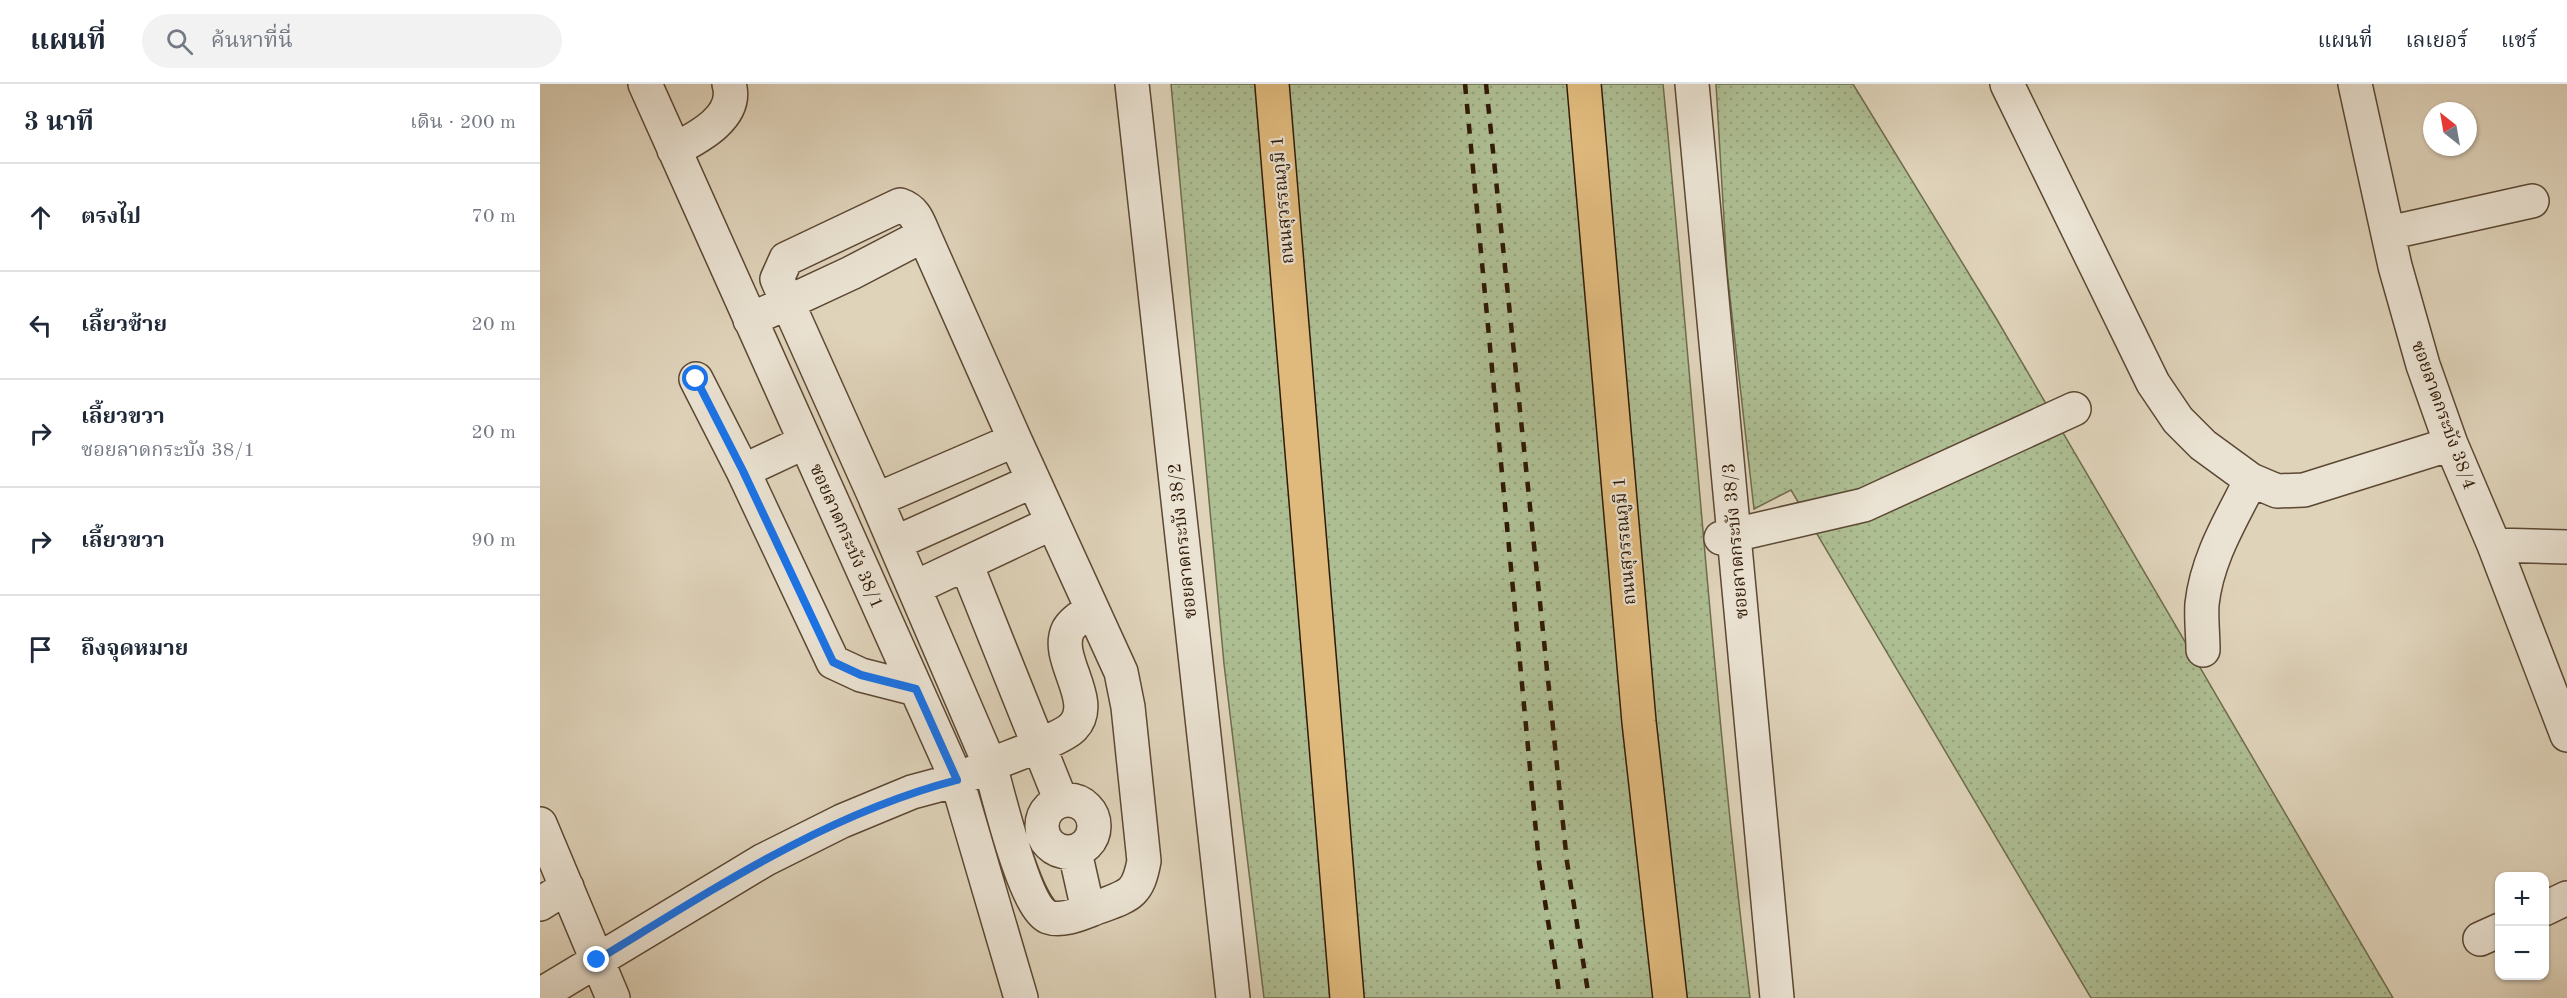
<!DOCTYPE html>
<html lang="th">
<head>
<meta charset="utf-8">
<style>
  body { margin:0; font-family:"Old Standard TT","Noto Serif Thai",serif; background:#f2f2f3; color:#1f2937 }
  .controls { position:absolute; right:18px; bottom:18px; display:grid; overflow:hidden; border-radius:12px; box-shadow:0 2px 4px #0004 }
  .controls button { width:54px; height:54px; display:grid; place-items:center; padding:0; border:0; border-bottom:2px solid #e0e1e3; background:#fff; color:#1f2937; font:30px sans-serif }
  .compass { position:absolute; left:1883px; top:18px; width:54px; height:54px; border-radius:50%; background:#fff; box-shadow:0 2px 4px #0004; rotate:329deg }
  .stop { position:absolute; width:18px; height:18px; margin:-14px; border:4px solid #1a73e8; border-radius:50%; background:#fff }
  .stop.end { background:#1a73e8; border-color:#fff; box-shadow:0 2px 6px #0008 }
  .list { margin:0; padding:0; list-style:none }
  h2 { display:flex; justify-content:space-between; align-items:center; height:78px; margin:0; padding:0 24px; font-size:26px }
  h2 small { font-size:20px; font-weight:400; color:#747a83 }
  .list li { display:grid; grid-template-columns:39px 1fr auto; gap:18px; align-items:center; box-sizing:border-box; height:108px; padding:0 24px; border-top:2px solid #e0e1e3 }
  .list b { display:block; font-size:22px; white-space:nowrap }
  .list p { margin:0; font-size:20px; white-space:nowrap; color:#747a83 }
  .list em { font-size:20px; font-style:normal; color:#747a83 }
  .icon { flex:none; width:33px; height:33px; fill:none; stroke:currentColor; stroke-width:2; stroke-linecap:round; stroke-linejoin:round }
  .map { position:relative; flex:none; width:2027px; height:914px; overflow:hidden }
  header { display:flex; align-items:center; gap:36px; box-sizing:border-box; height:84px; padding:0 30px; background:#fff; border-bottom:2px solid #e0e1e3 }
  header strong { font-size:28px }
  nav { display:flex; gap:33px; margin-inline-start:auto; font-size:21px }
  .search { width:420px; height:54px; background:#f2f2f3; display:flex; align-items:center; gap:15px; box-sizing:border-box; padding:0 21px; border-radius:33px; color:#747a83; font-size:22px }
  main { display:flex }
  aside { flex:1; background:#fff }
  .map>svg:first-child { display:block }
  .grass { fill:url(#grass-dots); stroke:#6f6c4c; stroke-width:1.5 }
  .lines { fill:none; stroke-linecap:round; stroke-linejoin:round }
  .minor-casing { stroke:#5c4833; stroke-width:36 }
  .highway-casing { stroke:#301a06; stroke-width:36 }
  .minor { stroke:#eae2d2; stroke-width:33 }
  .highway { stroke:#e0ba7d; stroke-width:33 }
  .rail { stroke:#301a06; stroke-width:4.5; stroke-dasharray:10 10; stroke-linecap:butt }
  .route { stroke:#1a73e8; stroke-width:8 }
  .labels { text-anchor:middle; stroke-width:4.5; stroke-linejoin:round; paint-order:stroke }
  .street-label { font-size:18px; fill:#301a06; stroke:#eae2d2 }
</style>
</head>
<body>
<header>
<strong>แผนที่</strong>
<div class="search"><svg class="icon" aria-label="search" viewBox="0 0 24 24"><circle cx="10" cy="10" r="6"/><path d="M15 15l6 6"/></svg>ค้นหาที่นี่</div>
<nav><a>แผนที่</a><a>เลเยอร์</a><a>แชร์</a></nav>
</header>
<main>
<aside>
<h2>3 นาที<small>เดิน · 200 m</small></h2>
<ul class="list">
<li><svg class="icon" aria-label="ahead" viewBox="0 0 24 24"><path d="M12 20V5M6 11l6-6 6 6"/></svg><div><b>ตรงไป</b></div><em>70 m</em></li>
<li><svg class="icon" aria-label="left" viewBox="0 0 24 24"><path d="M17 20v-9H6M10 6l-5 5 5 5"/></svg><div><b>เลี้ยวซ้าย</b></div><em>20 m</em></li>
<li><svg class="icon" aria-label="right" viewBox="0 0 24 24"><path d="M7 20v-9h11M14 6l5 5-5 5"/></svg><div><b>เลี้ยวขวา</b><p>ซอยลาดกระบัง 38/1</p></div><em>20 m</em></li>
<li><svg class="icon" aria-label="right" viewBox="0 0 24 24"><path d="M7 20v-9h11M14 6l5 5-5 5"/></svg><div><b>เลี้ยวขวา</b></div><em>90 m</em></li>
<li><svg class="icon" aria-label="arrive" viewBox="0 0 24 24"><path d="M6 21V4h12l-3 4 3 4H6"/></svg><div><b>ถึงจุดหมาย</b></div></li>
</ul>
</aside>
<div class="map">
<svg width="2027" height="914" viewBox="0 0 2027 914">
  <defs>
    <pattern id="grass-dots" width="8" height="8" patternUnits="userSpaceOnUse" patternTransform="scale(1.5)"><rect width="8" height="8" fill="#aebe93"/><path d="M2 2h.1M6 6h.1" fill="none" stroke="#96a37d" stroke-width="1.8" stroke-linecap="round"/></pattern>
  </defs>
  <rect width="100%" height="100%" fill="#dfd3ba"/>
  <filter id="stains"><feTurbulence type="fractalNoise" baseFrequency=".00333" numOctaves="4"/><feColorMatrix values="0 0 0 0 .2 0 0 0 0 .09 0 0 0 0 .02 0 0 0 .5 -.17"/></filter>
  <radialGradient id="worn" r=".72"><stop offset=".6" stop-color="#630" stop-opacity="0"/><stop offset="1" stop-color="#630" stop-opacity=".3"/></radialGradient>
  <!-- grass -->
  <path class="grass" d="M631 0H1123C1153 305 1173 610 1210 914H724L684 580Z
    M1176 0H1313L1456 234 1853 914H1551L1251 406 1214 425 1187 187Z"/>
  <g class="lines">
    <!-- minor casing -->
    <g class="minor-casing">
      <path id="minor" d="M105 0 417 696 481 914
        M592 0 693 914
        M1152 0 1237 914
        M1467 0 1613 299 1638 336 1663 361 1711 396 1737 407 1764 406 1911 360
        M1815 0 1855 182 1883 281 1911 360 1954 461 2027 651
        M134 66C157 54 199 33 189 0
        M1848 149 1992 117
        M384 151C378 137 375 126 360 121L246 175 237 195 334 411 450 681C468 673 522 655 533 643 558 617 514 575 528 546 533 537 544 531 552 525
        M156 295 203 387 265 358
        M203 387 293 578 321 591 376 605
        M336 416 475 356
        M1181 454 1324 421 1534 325
        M355 459 493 397
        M1954 461 2027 463
        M426 480 521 717
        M374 504 512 439
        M1663 566C1663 551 1661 535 1662 520 1667 474 1691 436 1711 396
        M502 742a26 26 0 1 1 52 0a26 26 0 1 1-52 0Z
        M0 740 73 914
        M535 768 548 826
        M0 820 27 803
        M2004 825 2027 814
        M1940 855 1960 846
        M0 911 224 776 302 737 372 708 417 696 450 681C458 709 484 822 508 833 524 839 546 827 561 822 591 811 598 809 604 777L588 623 581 588 475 356 384 151 311 189 210 236"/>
    </g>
    <!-- highway casing -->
    <g class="highway-casing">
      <path id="highway" d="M732 0 807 914
        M1044 0 1099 638 1130 914"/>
    </g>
    <!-- minor -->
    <use href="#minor" class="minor"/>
    <!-- highway -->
    <use href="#highway" class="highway"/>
    <!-- rail -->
    <path class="rail" d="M925 0 999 779 1020 914
      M946 0 1027 778 1049 914"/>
  </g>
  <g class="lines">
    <!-- route -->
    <path class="route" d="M57 876C172 806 286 730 417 696L376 605 321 591 293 578 203 387 156 295"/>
  </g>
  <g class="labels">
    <!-- street labels -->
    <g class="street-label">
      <text transform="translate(742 116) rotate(-95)" y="6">ถนนสุวรรณภูมิ 1</text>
      <text transform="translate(1904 331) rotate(70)" y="6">ซอยลาดกระบัง 38/4</text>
      <text transform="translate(307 452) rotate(66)" y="6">ซอยลาดกระบัง 38/1</text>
      <text transform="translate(642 457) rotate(-96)" y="6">ซอยลาดกระบัง 38/2</text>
      <text transform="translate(1084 457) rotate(-95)" y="6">ถนนสุวรรณภูมิ 1</text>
      <text transform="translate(1195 457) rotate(-95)" y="6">ซอยลาดกระบัง 38/3</text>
    </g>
  </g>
  <rect width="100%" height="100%" filter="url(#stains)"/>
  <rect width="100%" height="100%" fill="url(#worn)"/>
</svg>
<div class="controls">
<button>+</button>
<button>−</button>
</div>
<svg class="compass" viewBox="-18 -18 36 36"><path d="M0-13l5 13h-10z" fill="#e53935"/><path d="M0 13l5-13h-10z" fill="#747a83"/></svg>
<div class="stop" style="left:156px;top:295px"></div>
<div class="stop end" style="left:57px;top:876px"></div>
</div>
</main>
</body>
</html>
